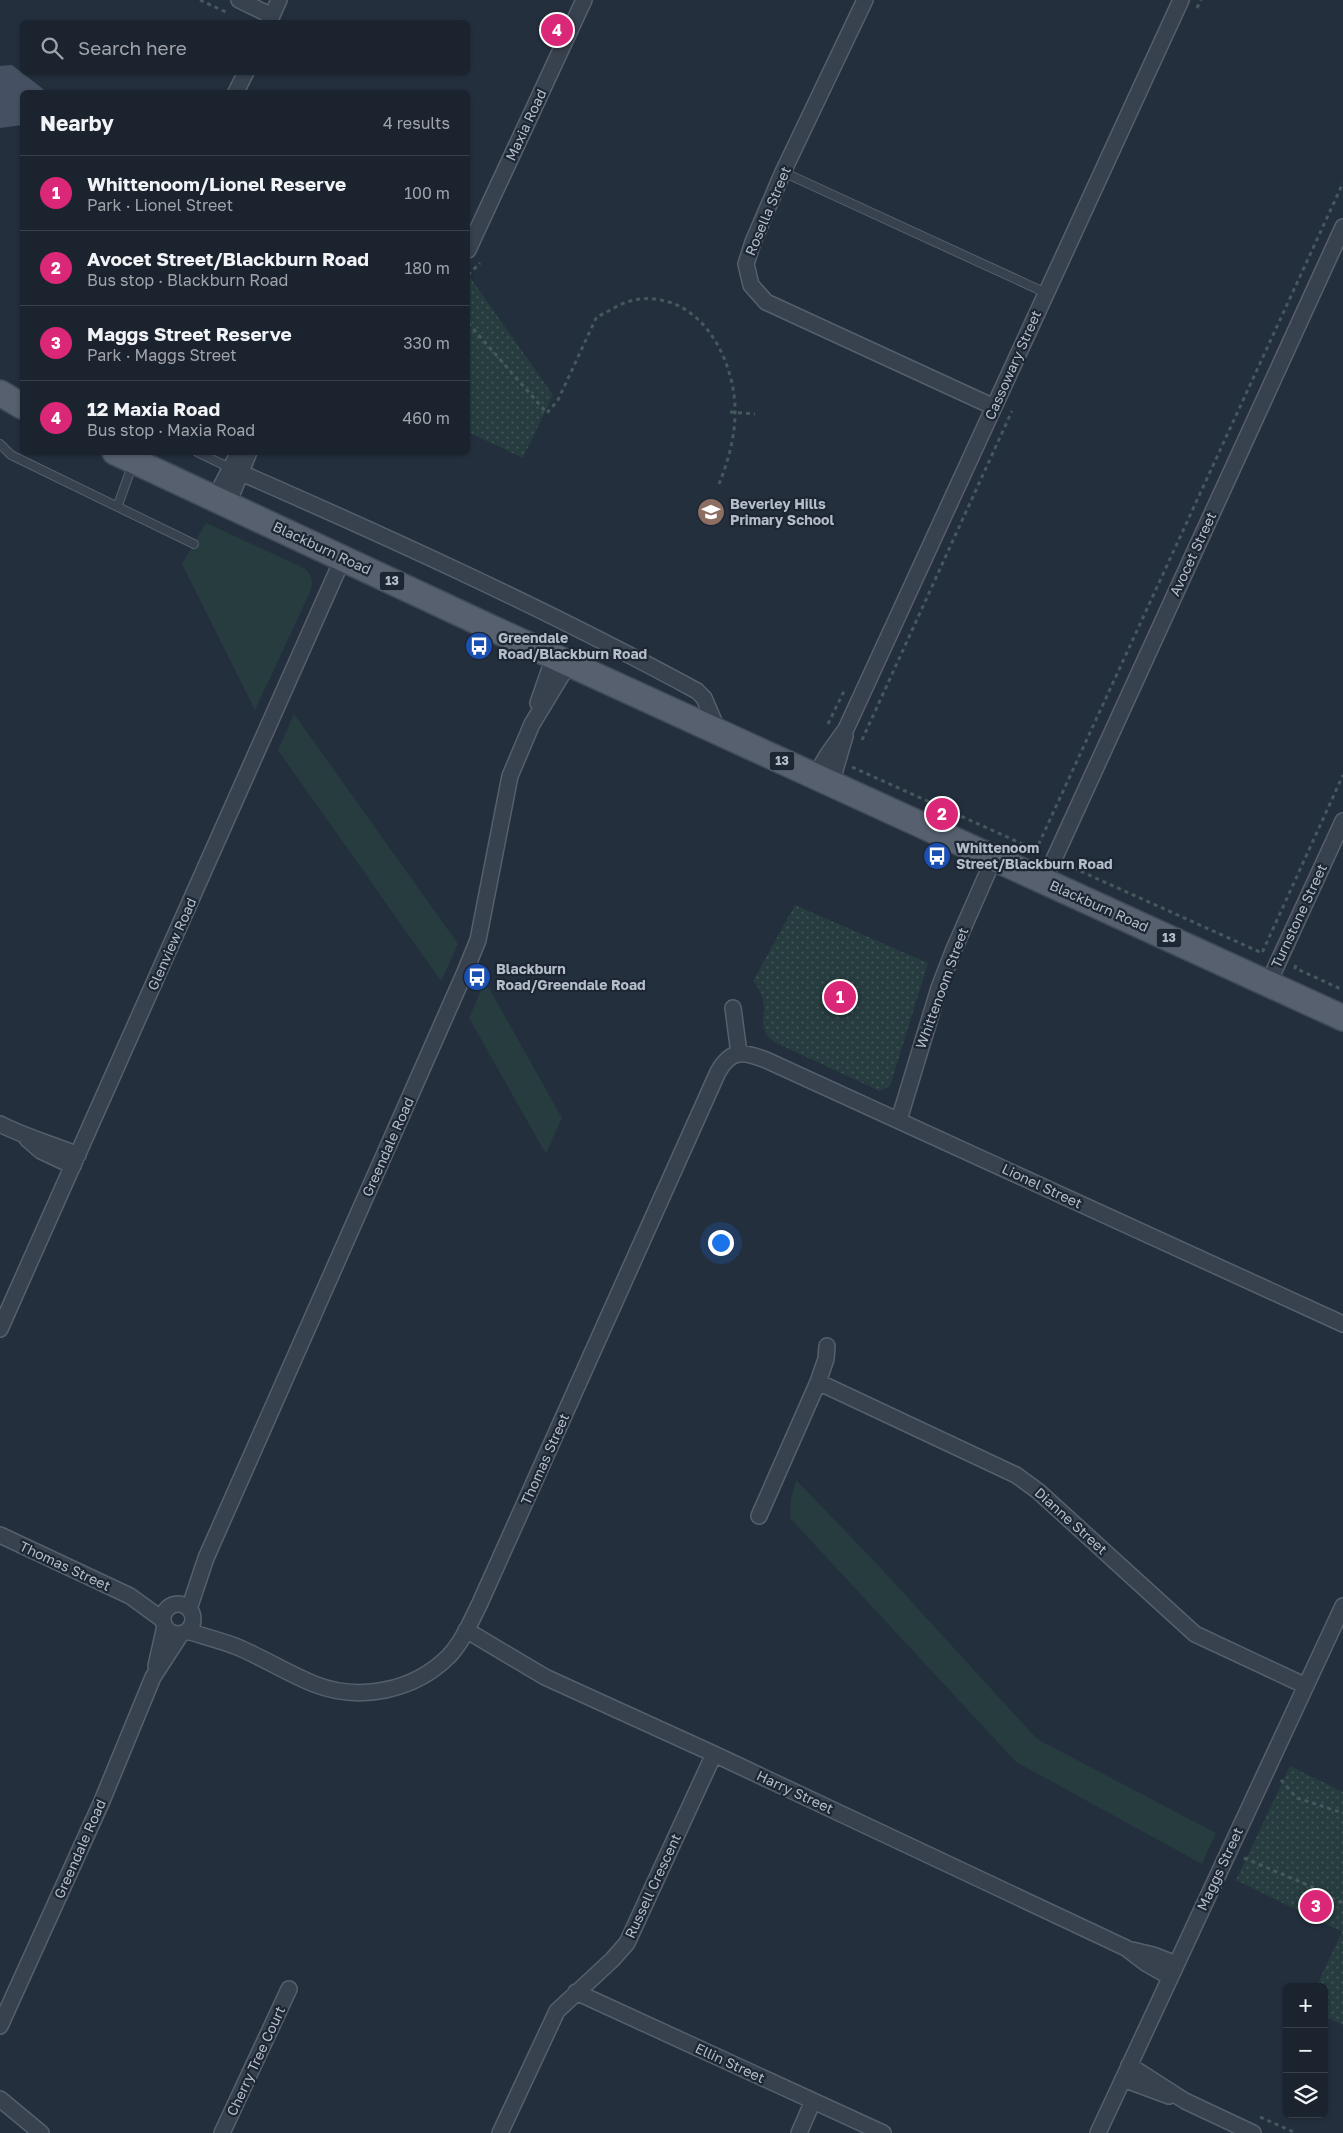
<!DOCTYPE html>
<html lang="en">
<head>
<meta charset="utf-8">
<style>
  body { margin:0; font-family:"Golos Text",sans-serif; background:#282f3a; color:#f1f3f6 }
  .controls { position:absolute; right:15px; bottom:15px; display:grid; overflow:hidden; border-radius:8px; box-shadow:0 1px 4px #0004 }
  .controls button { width:45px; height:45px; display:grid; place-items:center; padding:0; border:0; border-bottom:1px solid #39404a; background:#1b232e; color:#f1f3f6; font:25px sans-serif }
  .you { position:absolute; left:720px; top:1242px; width:18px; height:18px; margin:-12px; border:4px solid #fff; border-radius:50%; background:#1a73e8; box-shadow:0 0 0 8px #1a73e833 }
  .badge { display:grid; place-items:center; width:32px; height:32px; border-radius:50%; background:#db2777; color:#fff; font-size:16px; font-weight:700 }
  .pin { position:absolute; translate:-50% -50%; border:2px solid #fff; box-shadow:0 1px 5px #0006 }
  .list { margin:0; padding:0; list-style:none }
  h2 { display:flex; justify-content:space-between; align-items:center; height:65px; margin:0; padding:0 20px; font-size:21px }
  h2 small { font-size:16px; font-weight:400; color:#a0a4aa }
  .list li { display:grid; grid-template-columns:32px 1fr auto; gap:15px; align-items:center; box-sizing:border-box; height:75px; padding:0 20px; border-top:1px solid #39404a }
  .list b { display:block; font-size:19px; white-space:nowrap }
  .list p { margin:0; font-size:16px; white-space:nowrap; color:#a0a4aa }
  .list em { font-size:16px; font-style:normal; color:#a0a4aa }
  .icon { flex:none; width:28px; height:28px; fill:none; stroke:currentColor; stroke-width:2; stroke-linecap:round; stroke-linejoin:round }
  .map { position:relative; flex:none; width:1343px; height:2133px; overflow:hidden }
  .search { position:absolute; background:#1b232e; box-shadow:0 1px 4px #0004; left:20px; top:20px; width:450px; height:55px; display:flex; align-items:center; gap:12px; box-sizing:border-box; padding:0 18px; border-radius:8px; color:#a0a4aa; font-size:19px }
  .panel { position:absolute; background:#1b232e; box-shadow:0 1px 4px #0004; left:20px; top:90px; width:450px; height:365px; border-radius:8px }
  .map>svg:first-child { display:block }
  .grass { fill:#263c3f }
  .park { fill:url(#park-dots) }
  .building { fill:#455162 }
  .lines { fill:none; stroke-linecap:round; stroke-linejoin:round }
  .service-casing { stroke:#565f6c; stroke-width:10 }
  .minor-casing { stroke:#565f6c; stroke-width:18 }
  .primary-casing { stroke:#414a57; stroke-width:28 }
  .path { stroke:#44595c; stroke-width:3; stroke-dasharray:4 4; stroke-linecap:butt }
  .service { stroke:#38414e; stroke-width:8 }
  .minor { stroke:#38414e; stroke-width:15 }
  .primary { stroke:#56606e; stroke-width:25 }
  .labels { text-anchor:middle; stroke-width:4.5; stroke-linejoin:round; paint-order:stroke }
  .shield { fill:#1d2633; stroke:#878f9c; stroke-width:1 }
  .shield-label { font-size:12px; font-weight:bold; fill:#b4bcc9 }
  .street-label { font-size:14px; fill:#b4bcc9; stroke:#1d2633 }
  .poi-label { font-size:14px; font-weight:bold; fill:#b4bcc9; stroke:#1d2633; text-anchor:start }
</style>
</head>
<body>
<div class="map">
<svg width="1343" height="2133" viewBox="0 0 1343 2133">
  <defs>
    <pattern id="park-dots" width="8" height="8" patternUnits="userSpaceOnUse" patternTransform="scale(1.25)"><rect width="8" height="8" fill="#263c3f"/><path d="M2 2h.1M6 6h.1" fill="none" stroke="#435659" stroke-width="1.8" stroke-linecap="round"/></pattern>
  </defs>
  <rect width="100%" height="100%" fill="#242f3e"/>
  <!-- grass -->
  <path class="grass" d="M206 523 304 568C312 574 313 581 311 590L255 710 182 564Z
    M294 714 458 944 441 981 278 750Z
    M485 981 562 1118 546 1154 469 1018Z
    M796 1480 878 1565 1037 1739 1216 1833 1202 1864 1016 1762 790 1518 791 1499Z"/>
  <!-- park -->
  <path class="park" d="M469 276 553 395 523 458 468 432V277Z
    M795 905 928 963 890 1086 880 1091 776 1043C755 1030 767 1017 763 999 761 992 757 986 753 981Z
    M1290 1766 1343 1792V2025L1324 2016V1987H1316L1342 1932 1236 1880Z"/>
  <!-- building -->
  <path class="building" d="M12 65 47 92H22V125L0 128V66Z"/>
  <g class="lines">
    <!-- service casing -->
    <g class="service-casing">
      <path id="service" d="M783 172 1046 293
        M0 444 11 455 194 544
        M197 452 230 468
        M118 505 133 463"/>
    </g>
    <!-- minor casing -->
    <g class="minor-casing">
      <path id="minor" d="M239 0 272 16
        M865 0 783 172 753 242 746 264 751 285 766 302 994 407
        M269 22 279 0
        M236 92 246 72
        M468 250 584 0
        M230 468C388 537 546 609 697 691L704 698 719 733
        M215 498 239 452
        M228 504 249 452
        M538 703 554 657
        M815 776 828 754 846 729 1181 0
        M831 784 845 736
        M1044 881 1343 227
        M1268 984 1343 821
        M733 1008 739 1053
        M899 1120 939 988 954 949 994 858
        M0 1124C25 1137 52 1144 78 1155
        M27 1139 41 1151 73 1166
        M0 1329 343 558
        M818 1382 1016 1475 1038 1491 1195 1634 1306 1686
        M759 1516 818 1382 826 1359 827 1346
        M0 1535 130 1596 163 1620
        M163 1619a15 15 0 1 1 30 0a15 15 0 1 1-30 0Z
        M189 1609 206 1558 465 972 478 940 510 776 532 724 569 663
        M466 1630 545 1677 714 1754 1126 1948 1147 1964 1170 1977
        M187 1631C203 1636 219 1640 235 1646 262 1657 287 1673 314 1684 360 1702 414 1691 449 1656 463 1641 471 1621 480 1603L718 1072C731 1049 743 1051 766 1060L1343 1324
        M156 1666 165 1626
        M1132 1950 1153 1955 1176 1964
        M576 1992 883 2133
        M0 2026 102 1801 153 1677 181 1634
        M1129 2065 1185 2101 1253 2133
        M1123 2079 1169 2096
        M0 2099 41 2133
        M222 2133 289 1989
        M500 2133 557 2011 612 1960 627 1943 714 1754
        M799 2133 813 2101
        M1098 2133 1343 1606"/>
    </g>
    <!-- primary casing -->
    <g class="primary-casing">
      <path id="primary" d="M0 393 22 406
        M115 452 487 626 1343 1018"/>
    </g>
    <!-- path -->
    <path class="path" d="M200 0 228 13
      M1197 8 1201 0
      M468 275 480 263
      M468 288V275
      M468 323 547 413 558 400 597 316C603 315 608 311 614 308 629 299 648 296 665 301 711 312 736 370 735 413 735 437 728 462 719 484
      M730 412 755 414
      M828 724 845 689
      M862 740 1012 411
      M852 767 1036 850 1343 183
      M1070 863 1069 866 1262 953 1343 775
      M1296 965 1295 968 1343 990
      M1281 1780 1297 1798 1343 1813
      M1244 1858 1317 1889 1339 1902 1343 1901
      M1260 2117 1296 2133"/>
    <!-- service -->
    <use href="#service" class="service"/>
    <!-- minor -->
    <use href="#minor" class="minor"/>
    <!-- primary -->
    <use href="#primary" class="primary"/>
  </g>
  <!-- icons -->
  <defs>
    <g id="school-disc" transform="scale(1.4375)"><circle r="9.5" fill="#8d6e63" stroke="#1d2633"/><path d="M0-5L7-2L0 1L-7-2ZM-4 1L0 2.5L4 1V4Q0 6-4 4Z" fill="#fff"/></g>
    <g id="bus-disc" transform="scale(1.4375)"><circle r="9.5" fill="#1a4fb4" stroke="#1d2633"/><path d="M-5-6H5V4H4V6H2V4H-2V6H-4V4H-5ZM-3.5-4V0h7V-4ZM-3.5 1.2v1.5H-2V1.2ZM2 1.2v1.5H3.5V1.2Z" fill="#fff"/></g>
  </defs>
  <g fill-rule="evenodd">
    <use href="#school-disc" x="711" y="512"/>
    <use href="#bus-disc" x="479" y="646"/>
    <use href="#bus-disc" x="937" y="856"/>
    <use href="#bus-disc" x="477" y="977"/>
  </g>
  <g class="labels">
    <!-- shield labels -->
    <g class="shield">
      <rect x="379.5" y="571.5" width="25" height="19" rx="4"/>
      <rect x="769.5" y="751.5" width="25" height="19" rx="4"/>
      <rect x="1156.5" y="928.5" width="25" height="19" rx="4"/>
    </g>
    <g class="shield-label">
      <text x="392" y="585">13</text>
      <text x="782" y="765">13</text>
      <text x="1169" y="942">13</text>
    </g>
    <!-- street labels -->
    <g class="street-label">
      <text transform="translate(526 125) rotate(-65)" y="5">Maxia Road</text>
      <text transform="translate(768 211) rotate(-67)" y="5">Rosella Street</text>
      <text transform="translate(1013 365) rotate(-66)" y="5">Cassowary Street</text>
      <text transform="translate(322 548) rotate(25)" y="5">Blackburn Road</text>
      <text transform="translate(1193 554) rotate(-65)" y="5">Avocet Street</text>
      <text transform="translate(1099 906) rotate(24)" y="5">Blackburn Road</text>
      <text transform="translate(1299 916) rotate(-65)" y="5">Turnstone Street</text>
      <text transform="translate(172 944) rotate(-66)" y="5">Glenview Road</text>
      <text transform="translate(942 988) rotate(-70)" y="5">Whittenoom Street</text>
      <text transform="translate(388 1147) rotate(-66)" y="5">Greendale Road</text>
      <text transform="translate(1042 1186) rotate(25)" y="5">Lionel Street</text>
      <text transform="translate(545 1459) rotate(-66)" y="5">Thomas Street</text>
      <text transform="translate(1071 1521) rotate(42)" y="5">Dianne Street</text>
      <text transform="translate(65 1566) rotate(25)" y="5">Thomas Street</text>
      <text transform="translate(795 1792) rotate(25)" y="5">Harry Street</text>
      <text transform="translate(80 1849) rotate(-66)" y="5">Greendale Road</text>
      <text transform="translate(1220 1869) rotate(-65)" y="5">Maggs Street</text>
      <text transform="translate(653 1886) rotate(-65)" y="5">Russell Crescent</text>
      <text transform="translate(256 2061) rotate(-65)" y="5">Cherry Tree Court</text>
      <text transform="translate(730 2063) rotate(25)" y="5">Ellin Street</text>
    </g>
    <!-- poi labels -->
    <g class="poi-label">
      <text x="730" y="509">Beverley Hills<tspan x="730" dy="16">Primary School</tspan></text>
      <text x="498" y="643">Greendale<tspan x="498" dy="16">Road/Blackburn Road</tspan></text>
      <text x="956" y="853">Whittenoom<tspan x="956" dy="16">Street/Blackburn Road</tspan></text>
      <text x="496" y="974">Blackburn<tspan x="496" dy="16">Road/Greendale Road</tspan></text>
    </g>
  </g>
</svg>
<div class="controls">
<button>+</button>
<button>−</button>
<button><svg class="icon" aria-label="layers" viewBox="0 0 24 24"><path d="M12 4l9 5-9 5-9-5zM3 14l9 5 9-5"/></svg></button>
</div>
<div class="you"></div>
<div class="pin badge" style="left:840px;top:997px">1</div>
<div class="pin badge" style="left:942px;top:814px">2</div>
<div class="pin badge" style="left:1316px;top:1906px">3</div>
<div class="pin badge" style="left:557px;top:30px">4</div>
<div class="search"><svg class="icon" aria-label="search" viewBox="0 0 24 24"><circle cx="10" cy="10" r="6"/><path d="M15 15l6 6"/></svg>Search here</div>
<section class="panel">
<h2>Nearby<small>4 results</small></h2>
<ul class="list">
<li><span class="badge">1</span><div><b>Whittenoom/Lionel Reserve</b><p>Park · Lionel Street</p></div><em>100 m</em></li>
<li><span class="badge">2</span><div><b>Avocet Street/Blackburn Road</b><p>Bus stop · Blackburn Road</p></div><em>180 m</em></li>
<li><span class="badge">3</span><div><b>Maggs Street Reserve</b><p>Park · Maggs Street</p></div><em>330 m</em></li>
<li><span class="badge">4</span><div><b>12 Maxia Road</b><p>Bus stop · Maxia Road</p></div><em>460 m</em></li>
</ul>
</section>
</div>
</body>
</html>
